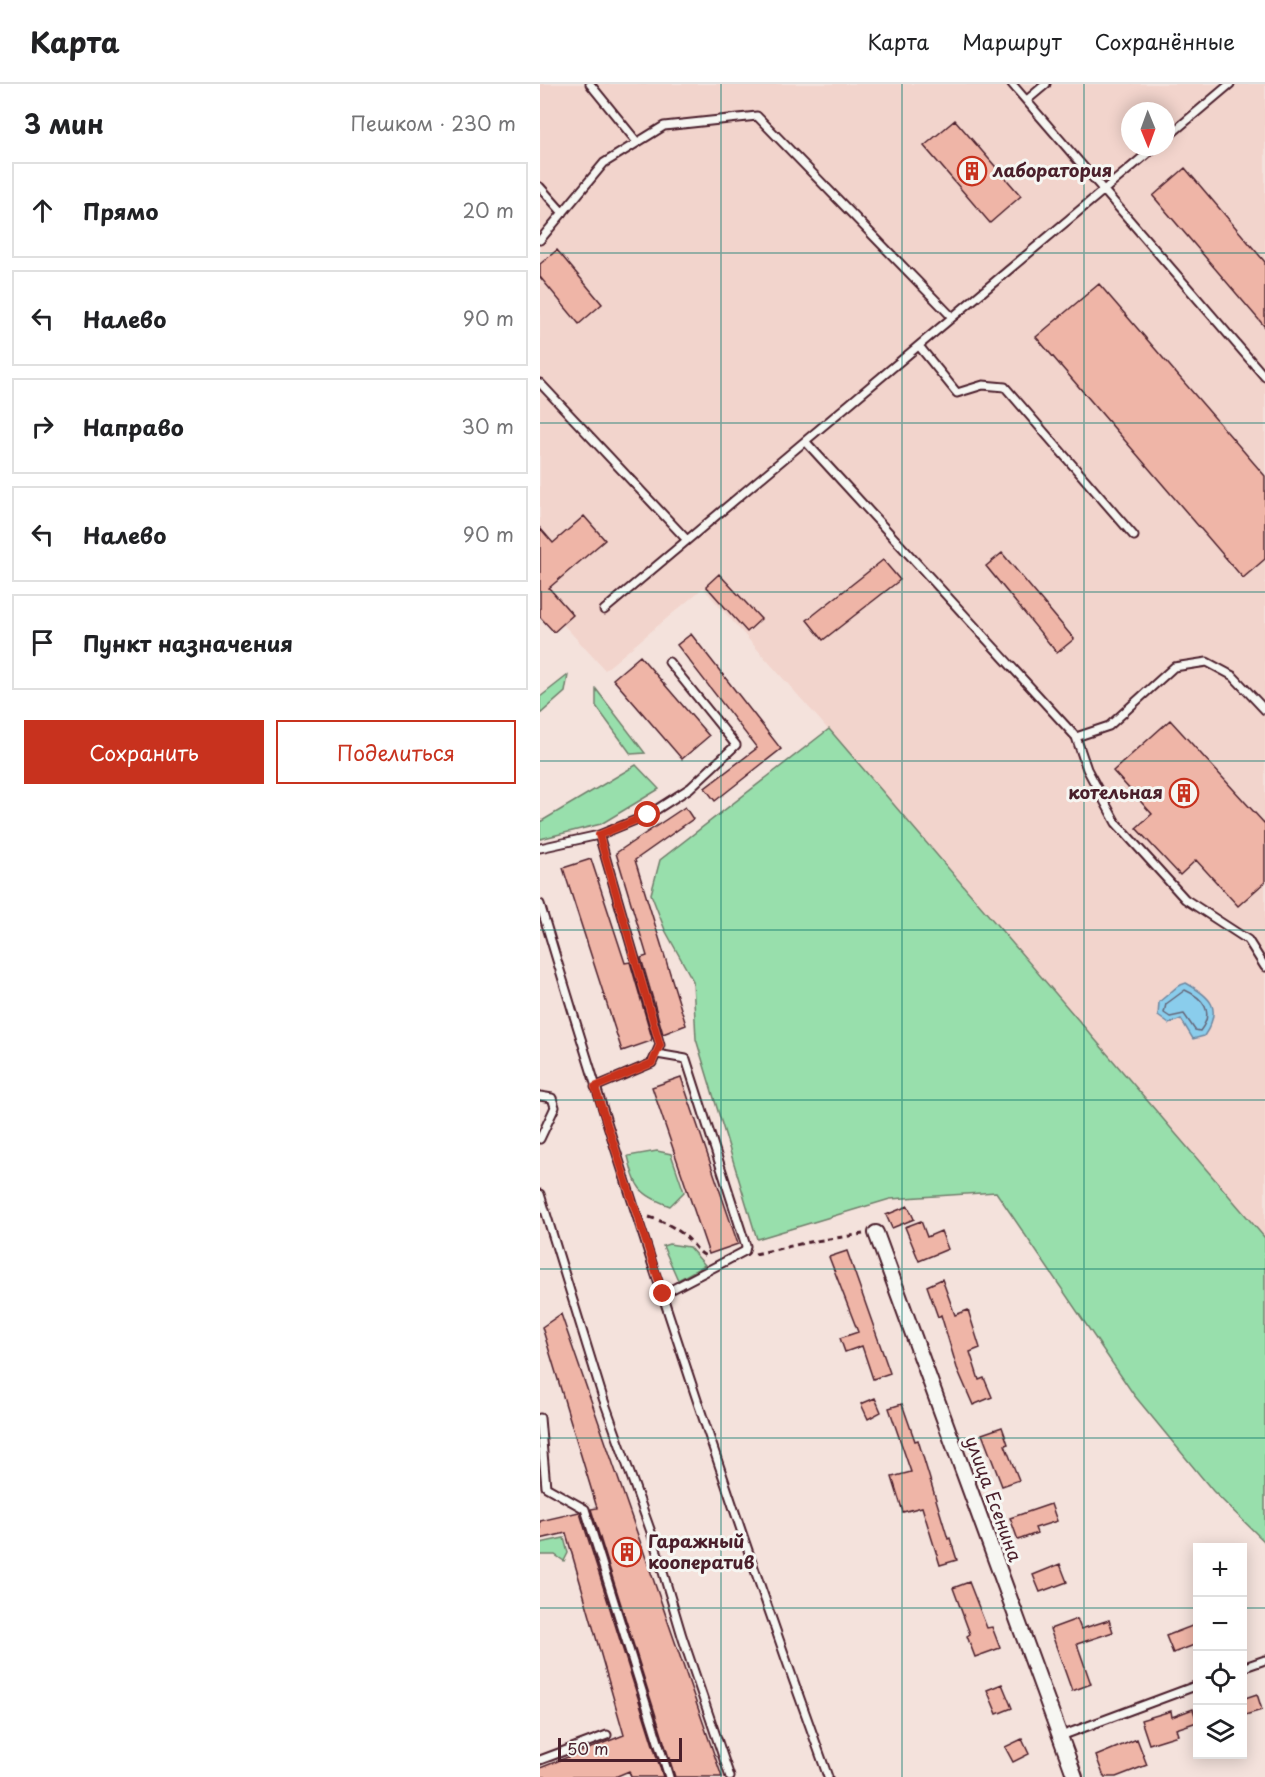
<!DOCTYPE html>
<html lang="ru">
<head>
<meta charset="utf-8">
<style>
  body { margin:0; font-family:"Playpen Sans",sans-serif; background:#f6f6f6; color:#202124 }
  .controls { position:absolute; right:18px; bottom:18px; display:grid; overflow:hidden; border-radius:0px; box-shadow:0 3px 15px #0003 }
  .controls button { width:54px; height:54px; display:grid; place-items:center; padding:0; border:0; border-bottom:2px solid #e0e0e0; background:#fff; color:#202124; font:30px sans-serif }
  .compass { position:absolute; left:581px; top:18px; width:54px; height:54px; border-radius:50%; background:#fff; box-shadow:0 3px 15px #0003; rotate:179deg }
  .scale { position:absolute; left:18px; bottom:15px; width:124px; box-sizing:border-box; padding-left:6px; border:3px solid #4a1f2b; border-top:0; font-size:16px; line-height:21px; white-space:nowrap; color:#4a1f2b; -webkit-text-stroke:4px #f6f6f2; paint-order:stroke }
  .stop { position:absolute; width:18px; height:18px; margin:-14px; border:4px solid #c8321e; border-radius:50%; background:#fff }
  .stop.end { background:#c8321e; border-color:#fff; box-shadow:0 2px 6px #0008 }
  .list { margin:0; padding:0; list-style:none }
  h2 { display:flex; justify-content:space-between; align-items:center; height:78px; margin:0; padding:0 24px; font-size:26px }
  h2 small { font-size:20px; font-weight:400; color:#757577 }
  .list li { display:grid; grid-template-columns:39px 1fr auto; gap:18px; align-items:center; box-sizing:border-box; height:96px; margin:0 12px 12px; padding:0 12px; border:2px solid #e0e0e0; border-radius:0px }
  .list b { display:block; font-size:22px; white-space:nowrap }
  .list em { font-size:20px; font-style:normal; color:#757577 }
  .actions { display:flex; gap:12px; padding:18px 24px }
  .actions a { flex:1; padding:14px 0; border:2px solid #c8321e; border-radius:0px; text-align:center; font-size:21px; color:#c8321e }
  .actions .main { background:#c8321e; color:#fff }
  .icon { flex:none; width:33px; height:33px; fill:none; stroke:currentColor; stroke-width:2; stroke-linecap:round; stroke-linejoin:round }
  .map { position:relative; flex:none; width:725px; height:1693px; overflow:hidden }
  header { display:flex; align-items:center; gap:36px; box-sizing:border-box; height:84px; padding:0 30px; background:#fff; border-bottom:2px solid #e0e0e0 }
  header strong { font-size:28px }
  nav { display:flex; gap:33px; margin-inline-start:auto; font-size:21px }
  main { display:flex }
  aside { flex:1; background:#fff }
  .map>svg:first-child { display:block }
  .built { fill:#f2d4cc; fill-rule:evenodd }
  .green { fill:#98dfac; stroke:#717f6c; stroke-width:1.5 }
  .water { fill:#8acdec; stroke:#70879f; stroke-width:1.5 }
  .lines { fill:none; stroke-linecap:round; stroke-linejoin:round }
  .shore { stroke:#646578; stroke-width:1.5 }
  .building { fill:#efb5a7; stroke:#4a1f2b; stroke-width:1.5 }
  .lane-casing { stroke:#4a1f2b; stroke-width:11 }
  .street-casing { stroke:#4a1f2b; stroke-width:18 }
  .path { stroke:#4a1f2b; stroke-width:3; stroke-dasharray:6 4.5; stroke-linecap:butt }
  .lane { stroke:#f6f6f2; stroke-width:7 }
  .street { stroke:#f6f6f2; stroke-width:14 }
  .route { stroke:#c8321e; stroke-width:8 }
  .grid { fill:none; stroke:#0f766e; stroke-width:1.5; stroke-opacity:0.55 }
  .labels { text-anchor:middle; stroke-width:6; stroke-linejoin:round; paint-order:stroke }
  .poi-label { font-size:18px; font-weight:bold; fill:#4a1f2b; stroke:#f6f6f2; text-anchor:start }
  .street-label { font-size:18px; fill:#4a1f2b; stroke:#f6f6f2 }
</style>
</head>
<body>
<header>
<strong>Карта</strong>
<nav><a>Карта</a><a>Маршрут</a><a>Сохранённые</a></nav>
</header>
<main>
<aside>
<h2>3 мин<small>Пешком · 230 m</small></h2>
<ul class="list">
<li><svg class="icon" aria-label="ahead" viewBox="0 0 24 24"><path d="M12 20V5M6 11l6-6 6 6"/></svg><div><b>Прямо</b></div><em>20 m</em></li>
<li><svg class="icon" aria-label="left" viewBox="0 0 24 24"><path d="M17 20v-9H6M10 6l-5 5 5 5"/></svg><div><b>Налево</b></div><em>90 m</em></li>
<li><svg class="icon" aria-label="right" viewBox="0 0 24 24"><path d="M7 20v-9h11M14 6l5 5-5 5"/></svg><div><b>Направо</b></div><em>30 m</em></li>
<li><svg class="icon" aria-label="left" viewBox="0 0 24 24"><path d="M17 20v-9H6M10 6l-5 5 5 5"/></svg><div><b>Налево</b></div><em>90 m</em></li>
<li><svg class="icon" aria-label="arrive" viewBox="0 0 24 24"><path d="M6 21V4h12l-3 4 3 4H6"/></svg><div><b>Пункт назначения</b></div></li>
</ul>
<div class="actions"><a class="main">Сохранить</a><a>Поделиться</a></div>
</aside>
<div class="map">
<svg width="725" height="1693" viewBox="0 0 725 1693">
  <rect width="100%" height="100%" fill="#f4e2dc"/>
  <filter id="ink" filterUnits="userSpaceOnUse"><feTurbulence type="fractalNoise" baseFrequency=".0167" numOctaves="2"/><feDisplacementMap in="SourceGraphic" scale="12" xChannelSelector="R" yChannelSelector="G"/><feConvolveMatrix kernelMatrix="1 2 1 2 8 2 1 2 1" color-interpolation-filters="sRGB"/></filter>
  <g filter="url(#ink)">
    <!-- built -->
    <path class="built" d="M0 0H725V1154L280 636 163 504 65 586 0 515ZM590 27H626V63H590Z"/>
    <!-- green -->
    <path class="green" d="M28 591 25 608 0 630V613Z
      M56 605 105 669 91 670 56 622Z
      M289 645 725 1154V1458L673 1407 594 1311 456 1108 350 1115 217 1155 156 955 153 897 125 846 111 810 120 776Z
      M96 681 119 705 61 740 0 755V738Z
      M117 1067 131 1070 144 1108 130 1122C98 1110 96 1104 88 1072Z
      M129 1160 149 1163 165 1181 138 1196 123 1162Z
      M24 1454 28 1469 24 1477 15 1471H0V1459Z"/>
    <!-- water -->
    <path class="water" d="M646 899C671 913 683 924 664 952L653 955 641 935 629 940 618 932 619 918 638 902Z"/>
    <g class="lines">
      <!-- shore -->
      <path class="shore" d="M645 906C663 914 675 928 660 947L655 946 644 930 630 933 624 929 626 920Z"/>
    </g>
    <!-- building -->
    <path class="building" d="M415 36 481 112 450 139 384 62Z
      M645 84 725 178V243L613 112Z
      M17 166 62 220 39 240 0 193V180Z
      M559 200 725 392V475L703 494 496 253Z
      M44 432 65 456 9 504 33 531 14 548 0 533V444L13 459Z
      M462 469 534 555 517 569 446 482Z
      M343 476 360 496 283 556 267 536Z
      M179 490 221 535 207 548 166 502Z
      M151 550 241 665 175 717 165 704 217 664 137 561Z
      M100 572 169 652 142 675 73 595Z
      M630 636 725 740V798L698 822 656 776 640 791 596 744 612 730 573 687Z
      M145 723 153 735 95 776 146 941 123 950 101 874 107 872 76 769Z
      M51 775 85 879 90 878 112 954 111 957 82 967 23 784Z
      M141 993 198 1160 169 1170 112 1003Z
      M368 1122 374 1135 352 1144 346 1131Z
      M381 1137 387 1153 401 1147 408 1165 379 1177 365 1143Z
      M307 1167 350 1289 333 1295 322 1262 305 1268 300 1254 318 1248 289 1173Z
      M402 1195 415 1231 428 1226 440 1264 430 1268 439 1296 444 1294 452 1313 433 1321 417 1284 401 1231 398 1233 387 1202Z
      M21 1230 182 1693H135L51 1425 57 1424 2 1243Z
      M335 1314 341 1328 328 1335 321 1320Z
      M362 1320 375 1357 378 1356 408 1455 410 1454 417 1476 400 1481 382 1423 363 1428 352 1393 371 1388 349 1324Z
      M462 1343 468 1360 465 1361 479 1396 462 1402 442 1350Z
      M511 1420 517 1437 495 1444 497 1449 478 1456 470 1434Z
      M39 1428 40 1429 123 1693H91L89 1687 75 1693H0V1684L84 1651 26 1449 0 1455V1437Z
      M520 1480 527 1498 500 1508 493 1491Z
      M429 1498 447 1544 452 1543 460 1564 435 1573 427 1552 430 1550 413 1504Z
      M537 1535 541 1545 569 1536 573 1548 537 1560 551 1600 532 1607 510 1545Z
      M657 1540V1560L633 1569 626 1552Z
      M462 1600 472 1624 457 1630 447 1606Z
      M717 1610 722 1626 702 1632V1615Z
      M653 1625 657 1638 636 1645 638 1651 609 1660 601 1636 631 1627 632 1633Z
      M482 1655 489 1670 473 1678 465 1663Z
      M597 1655 607 1681 576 1693H564L556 1672Z"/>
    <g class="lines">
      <!-- lane casing -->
      <g class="lane-casing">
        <path id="lane" d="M50 0 97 58
          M472 0 725 293
          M487 16 506 0
          M626 54 690 0
          M0 103 23 129
          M0 156 64 79 124 42 217 32 412 233
          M379 262 417 309 443 301 465 303 594 452
          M0 299 147 456
          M265 357 536 653 569 642 634 583 667 578 693 592 725 626
          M64 526 615 63
          M536 653 547 685 576 739 645 815 708 856 725 883
          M59 751 108 731 150 704 196 661 129 578
          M0 764 59 751 120 961 112 979 55 1003
          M0 820C88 1114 184 1405 288 1693
          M117 970 146 975 206 1162 205 1167 123 1210
          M0 1012 12 1014 15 1023 0 1055
          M0 1110 63 1314 111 1448 142 1552 190 1693
          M0 1334 6 1403 45 1425 129 1693
          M702 1584 725 1576
          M521 1652 658 1601
          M0 1676 67 1651"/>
      </g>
      <!-- street casing -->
      <g class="street-casing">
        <path id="street" d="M336 1149 535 1693"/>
      </g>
      <!-- path -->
      <path class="path" d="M109 1133C122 1137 133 1142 144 1151 153 1158 157 1169 168 1173
        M215 1170 269 1158 323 1150"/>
      <!-- lane -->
      <use href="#lane" class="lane"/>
      <!-- street -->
      <use href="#street" class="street"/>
    </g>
  </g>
  <g class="lines" filter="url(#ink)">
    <!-- route -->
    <path class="route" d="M108 731 59 751 120 961 112 979 55 1003 123 1210"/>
  </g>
  <!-- grid -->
  <path class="grid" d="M181 0V1693M362 0V1693M544 0V1693M0 169H725M0 339H725M0 508H725M0 677H725M0 846H725M0 1016H725M0 1185H725M0 1354H725M0 1524H658M702 1524H725"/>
  <!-- icons -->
  <defs>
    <g id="building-ring" transform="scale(1.5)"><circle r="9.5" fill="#f6f6f2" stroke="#c8321e" stroke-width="1.5"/><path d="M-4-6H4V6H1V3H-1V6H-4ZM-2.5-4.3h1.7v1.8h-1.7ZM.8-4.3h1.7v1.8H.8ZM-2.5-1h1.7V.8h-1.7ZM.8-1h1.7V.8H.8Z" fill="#c8321e"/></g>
  </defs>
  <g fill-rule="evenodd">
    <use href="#building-ring" x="432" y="87"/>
    <use href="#building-ring" x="644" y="709"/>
    <use href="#building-ring" x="87" y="1468"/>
  </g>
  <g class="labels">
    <!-- poi labels -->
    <g class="poi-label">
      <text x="453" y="93">лаборатория</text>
      <text x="623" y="715" text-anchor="end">котельная</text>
      <text x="108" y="1464">Гаражный<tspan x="108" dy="21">кооператив</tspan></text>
    </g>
    <!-- street labels -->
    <g class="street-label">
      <text transform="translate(453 1415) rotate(70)" y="6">улица Есенина</text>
    </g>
  </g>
</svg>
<div class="controls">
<button>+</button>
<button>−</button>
<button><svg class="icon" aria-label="locate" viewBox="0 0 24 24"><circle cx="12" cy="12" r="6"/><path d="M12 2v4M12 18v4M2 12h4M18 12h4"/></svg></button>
<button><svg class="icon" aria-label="layers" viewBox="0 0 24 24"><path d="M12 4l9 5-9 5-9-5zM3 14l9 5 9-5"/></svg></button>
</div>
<svg class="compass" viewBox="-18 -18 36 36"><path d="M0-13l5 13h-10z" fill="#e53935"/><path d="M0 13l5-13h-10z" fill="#757577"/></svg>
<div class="scale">50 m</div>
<div class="stop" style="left:108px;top:731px"></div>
<div class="stop end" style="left:123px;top:1210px"></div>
</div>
</main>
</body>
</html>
